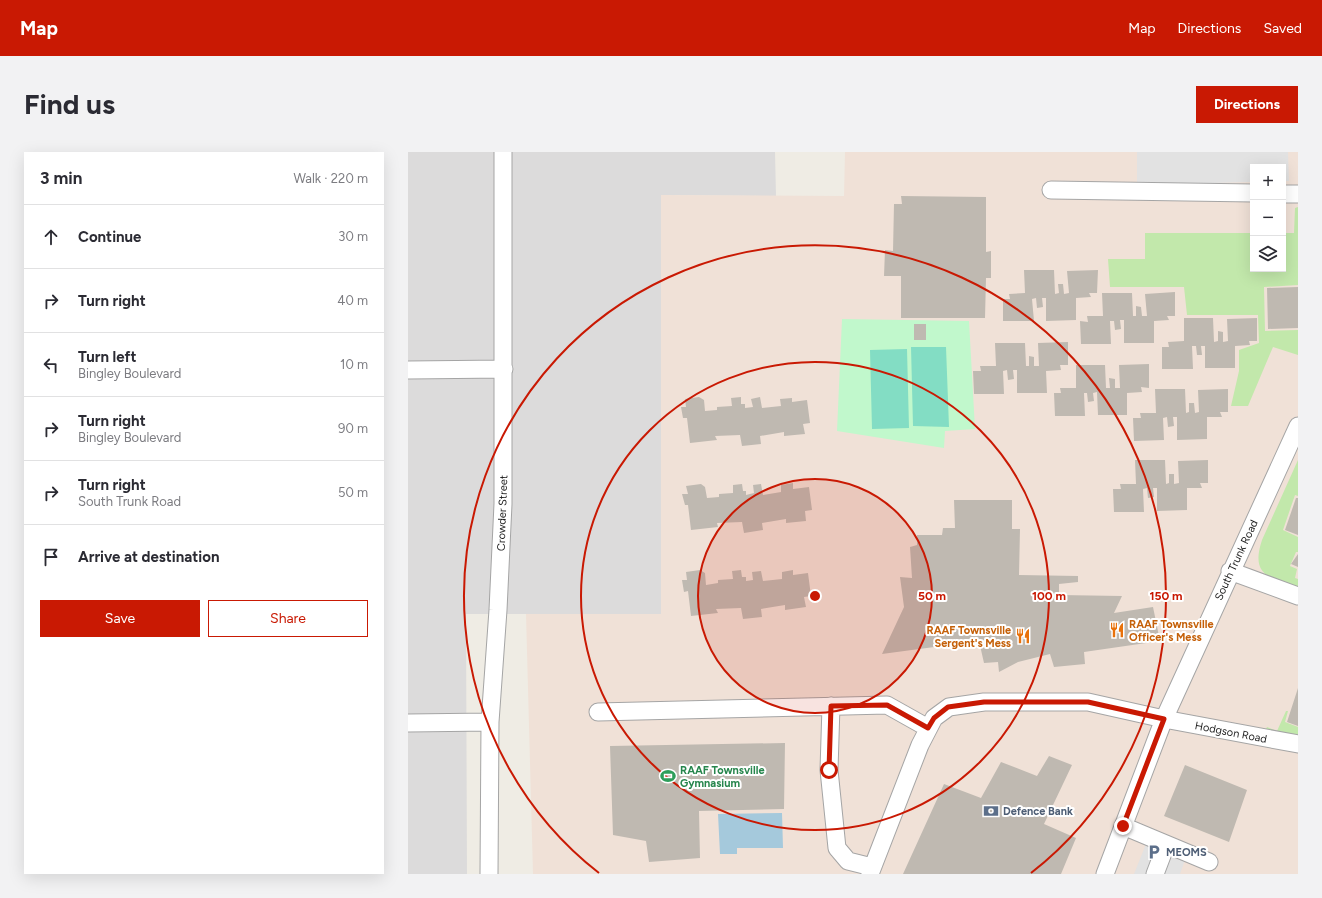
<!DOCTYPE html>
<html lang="en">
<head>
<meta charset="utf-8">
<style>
  body { margin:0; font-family:Figtree,sans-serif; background:#f2f2f3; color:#2b2b33 }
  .controls { position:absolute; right:12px; top:12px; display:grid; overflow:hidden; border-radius:0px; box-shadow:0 4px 16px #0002 }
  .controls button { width:36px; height:36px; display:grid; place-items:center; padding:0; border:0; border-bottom:1px solid #e1e1e2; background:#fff; color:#2b2b33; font:20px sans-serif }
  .stop { position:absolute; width:12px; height:12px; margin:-9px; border:3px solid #c91903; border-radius:50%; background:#fff }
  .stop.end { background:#c91903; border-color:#fff; box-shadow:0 1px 4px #0008 }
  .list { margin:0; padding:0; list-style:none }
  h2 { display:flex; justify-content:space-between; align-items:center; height:52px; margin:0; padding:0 16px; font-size:17px }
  h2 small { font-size:13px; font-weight:400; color:#7c7c81 }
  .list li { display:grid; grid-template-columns:26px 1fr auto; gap:12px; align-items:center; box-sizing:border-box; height:64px; padding:0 16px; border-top:1px solid #e1e1e2 }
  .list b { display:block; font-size:15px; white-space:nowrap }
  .list p { margin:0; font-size:13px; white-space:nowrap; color:#7c7c81 }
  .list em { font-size:13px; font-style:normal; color:#7c7c81 }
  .actions { display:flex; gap:8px; padding:12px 16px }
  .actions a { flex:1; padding:9px 0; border:1px solid #c91903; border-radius:0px; text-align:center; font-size:14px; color:#c91903 }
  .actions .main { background:#c91903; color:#fff }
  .icon { flex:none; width:22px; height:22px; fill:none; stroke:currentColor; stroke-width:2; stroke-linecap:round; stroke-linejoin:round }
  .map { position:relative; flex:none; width:890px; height:722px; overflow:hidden; border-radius:0px }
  header { display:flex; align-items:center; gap:24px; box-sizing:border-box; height:56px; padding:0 20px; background:#c91903; color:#fff }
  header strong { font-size:19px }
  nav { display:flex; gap:22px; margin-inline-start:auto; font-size:14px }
  .intro { display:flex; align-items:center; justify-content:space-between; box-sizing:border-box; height:96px; padding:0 24px }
  h1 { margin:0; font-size:28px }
  .button { padding:10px 18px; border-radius:0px; background:#c91903; color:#fff; font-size:14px; font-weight:700 }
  main { display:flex; gap:24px; padding:0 24px }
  aside { flex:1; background:#fff; border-radius:0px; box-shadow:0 4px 16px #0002 }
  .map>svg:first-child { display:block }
  .residential { fill:#dcdbdb }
  .military { fill:#f0e1d7; fill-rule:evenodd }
  .grass { fill:#c2e8ab }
  .park { fill:#c1f8cc }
  .pitch { fill:#83ddc4 }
  .parking { fill:#e2e2e2 }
  .water { fill:#a5c9dc }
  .building { fill:#bfb9b1 }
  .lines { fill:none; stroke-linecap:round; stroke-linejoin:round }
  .minor-casing { stroke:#a5a5a5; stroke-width:19 }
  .minor { stroke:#fff; stroke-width:17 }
  .route { stroke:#c91903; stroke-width:5 }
  .ring { fill:none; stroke:#c91903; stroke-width:2 }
  .labels { text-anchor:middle; stroke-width:4; stroke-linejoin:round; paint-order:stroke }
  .street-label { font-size:11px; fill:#1e1e1e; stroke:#fff }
  .food-label { font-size:11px; font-weight:bold; fill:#c56008; stroke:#fff; text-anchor:start }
  .leisure-label { font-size:11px; font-weight:bold; fill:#27864d; stroke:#fff; text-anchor:start }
  .service-label { font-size:11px; font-weight:bold; fill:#4e5e75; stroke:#fff; text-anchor:start }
  .centre { fill:#c91903; stroke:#fff; stroke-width:2 }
  .ring-label { font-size:12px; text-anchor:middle; font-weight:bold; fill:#c91903; stroke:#fff; stroke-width:4; stroke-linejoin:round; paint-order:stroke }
</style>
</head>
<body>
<header>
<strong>Map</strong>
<nav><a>Map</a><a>Directions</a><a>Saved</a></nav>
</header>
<div class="intro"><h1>Find us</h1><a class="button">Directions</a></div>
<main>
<aside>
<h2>3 min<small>Walk · 220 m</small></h2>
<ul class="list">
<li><svg class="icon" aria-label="ahead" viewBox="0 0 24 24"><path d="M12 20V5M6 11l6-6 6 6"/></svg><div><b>Continue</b></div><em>30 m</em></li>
<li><svg class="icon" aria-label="right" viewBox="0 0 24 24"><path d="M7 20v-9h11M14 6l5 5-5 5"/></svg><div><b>Turn right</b></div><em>40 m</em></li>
<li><svg class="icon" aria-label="left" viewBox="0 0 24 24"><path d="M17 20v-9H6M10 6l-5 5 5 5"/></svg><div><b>Turn left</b><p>Bingley Boulevard</p></div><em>10 m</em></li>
<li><svg class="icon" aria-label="right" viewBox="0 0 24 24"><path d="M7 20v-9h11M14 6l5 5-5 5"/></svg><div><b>Turn right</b><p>Bingley Boulevard</p></div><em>90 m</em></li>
<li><svg class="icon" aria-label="right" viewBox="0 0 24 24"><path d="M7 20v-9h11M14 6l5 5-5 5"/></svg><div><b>Turn right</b><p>South Trunk Road</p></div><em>50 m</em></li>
<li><svg class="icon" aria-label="arrive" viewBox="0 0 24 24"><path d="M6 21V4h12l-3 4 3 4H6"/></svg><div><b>Arrive at destination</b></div></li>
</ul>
<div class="actions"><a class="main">Save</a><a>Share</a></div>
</aside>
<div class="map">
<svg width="890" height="722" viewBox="0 0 890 722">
  <rect width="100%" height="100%" fill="#efece4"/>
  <!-- residential -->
  <path class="residential" d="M0 0H367L368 44 253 43V462H58L59 722H0Z"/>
  <!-- military -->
  <path class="military" d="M437 0H890V722H125L118 462H253V43L436 44ZM845 15H875V117H845Z"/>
  <!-- grass -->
  <path class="grass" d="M890 55V133L856 135 857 179 890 178V203L865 195 840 254H823L831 219V198L851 191 850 163H779L776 135H702L700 107H737V81H845V117H875V81H886L887 56Z
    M890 308V344L887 343 875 378 890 385V400H888L882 414 889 417 887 426 890 427V437C862 426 842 424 854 388Z
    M878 559H880L877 570 890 575V587L858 577 859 575 869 579Z"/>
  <!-- park -->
  <path class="park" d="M434 167 561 169 567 277 537 279 536 296 429 279Z"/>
  <!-- pitch -->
  <path class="pitch" d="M503 195H538L541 275 505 274Z
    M499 197 501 276 464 277 462 198Z"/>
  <!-- parking -->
  <path class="parking" d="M729 0H880L881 29H875V15H845V30L729 33Z
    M738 692 777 708 772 722H726Z"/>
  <!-- water -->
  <path class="water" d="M374 661 375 696H329V702H312L310 662Z"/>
  <!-- building -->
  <path class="building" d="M493 44 578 45V100L583 99V126H578L577 166H493V124H476L477 98 485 99 486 52H494Z
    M616 118H646L647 142 651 141 650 132H655L656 142 661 141 659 119 690 118 689 141H681L683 145 668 146V168L638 169V146H634L635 155 629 156 628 146 624 147 626 169H595V147H602L601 142 617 141Z
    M890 135V176L860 177 859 136Z
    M767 140V164H759L761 168 746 169V191H716V168H712L713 177 707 178 706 169H702L703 192H673L672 169 680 170 679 164H695L694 141H724L725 164H728V154L733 155 734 164H739L737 142Z
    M776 166H805L806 190 810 189V179L815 180V190L820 189 819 167 849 166V189H841L842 193 827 194V216H797V194H793L794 203H789L788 194H784L785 217H754V195H761L760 190 776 189Z
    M506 172H518V188H506Z
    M660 190V213H652L653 218 638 219 639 241H609V218H605L606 227 600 228 599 218 595 219 596 242H566L565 219H573L572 214H588L587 191H617L618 214H621V204L626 205V214H631L630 191Z
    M741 212V236L733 235 734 240 719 241V263H690L689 240 685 241 686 249 680 250 679 241H676L677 264H647L646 241H653L652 236H668V213H697L698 236H702L701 226 707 227V236H712L711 213Z
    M747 237H777L778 261 781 260V251H786L787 261 791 260 790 238 820 237V260H812L814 265H799V287L769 288V265H765L766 274 760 275 759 265 755 266 756 288 726 289 725 266H733L732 261H748Z
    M291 245 296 248 297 259 309 258V255L324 254 323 246 333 245V252H337V256L345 255 343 247 352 245 354 256 373 254 372 247 384 246V250L399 248 402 271 395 272 397 282 376 284V280L352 284 353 292 334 294 332 283 307 284 309 288 282 291 279 266H275L273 255H278L277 247Z
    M727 308H757L758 332 761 331V322H766V332L771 331 770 309 800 308V331H792L794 336H779V358L749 359V336H745L746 345 740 346 739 336 735 337 736 360H706L705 337H713L712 332H728Z
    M385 331V337L401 335 404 358 397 359 398 369 378 371V367L354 371 355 378 336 381 334 370 309 371 310 375 283 378 280 353H277L274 342H280L278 334 293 332 297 335 299 346 311 345V342L325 341V333L334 332 335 339H338V343L346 341 345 333 353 332 355 343 373 340V333Z
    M888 346H890V383L877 378Z
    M546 348H604V377H612L611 423 670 424V430L651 432V443L714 444 706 461 745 455 752 489 676 500 677 512 646 515 642 502 610 510 591 520 590 510 576 511 571 489 474 502 496 455 492 425 504 426 502 395 509 393V383H534L535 376H547Z
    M890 402V415L883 412Z
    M292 418 297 421 298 433 310 431V428L325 427 324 419 333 418 334 425H338V429L345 428 344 420 353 419 355 429 374 427V420L385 418V423L400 421 403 444 396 445 398 455 377 458V453L353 457 354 465 335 467 333 456 308 457 310 461 283 464 280 439 276 440 274 428H279L278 420Z
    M890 536V574L879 570Z
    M377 591 376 657 291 659 292 706 241 710 238 689 205 683 202 594Z
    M641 604 664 613 636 672 668 686 653 722H495L536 632 573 646 593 610 629 624Z
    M777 613 839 638 821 690 756 664Z"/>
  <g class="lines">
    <!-- minor casing -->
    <g class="minor-casing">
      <path id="minor" d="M643 38 845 41
        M875 42H890
        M0 218 96 217
        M822 419 890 444
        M423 554 421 618 429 696 440 709 464 715
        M190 560 479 553 520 576
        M0 571 82 570
        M715 674 801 710
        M81 722 82 570 90 458 95 352V0
        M462 722 512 593 526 566 541 555 576 550H680L756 567 890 592
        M697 722 756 567 890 274
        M747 722 758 693"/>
    </g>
    <!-- minor -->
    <use href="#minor" class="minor"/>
  </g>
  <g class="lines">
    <!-- route -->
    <path class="route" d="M421 618 423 554 479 553 520 576 526 566 540 555 576 550H680L756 567 715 674"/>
  </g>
  <!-- distance rings -->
  <circle cx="407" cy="444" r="117" fill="#c91903" fill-opacity=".12"/>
  <g class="ring">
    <circle cx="407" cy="444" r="117"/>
    <circle cx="407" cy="444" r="234"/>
    <path d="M191 721A351 351 0 1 1 623 721"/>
  </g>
  <!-- icons -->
  <defs>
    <g id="restaurant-bare" transform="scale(1.2)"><path d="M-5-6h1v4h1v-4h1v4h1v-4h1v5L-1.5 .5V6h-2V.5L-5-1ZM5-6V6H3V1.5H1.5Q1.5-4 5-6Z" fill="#e8710a" stroke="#fff" stroke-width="2.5" paint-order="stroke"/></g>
    <g id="stadium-bare" transform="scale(1.2)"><path d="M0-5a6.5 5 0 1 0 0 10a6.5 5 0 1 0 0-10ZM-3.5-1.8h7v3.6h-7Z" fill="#2e9e5b" stroke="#fff" stroke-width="2.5" paint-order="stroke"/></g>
    <g id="bank-bare" transform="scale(1.2)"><path d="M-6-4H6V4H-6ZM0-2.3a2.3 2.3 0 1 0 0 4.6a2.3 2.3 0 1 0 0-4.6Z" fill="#5c6f8a" stroke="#fff" stroke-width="2.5" paint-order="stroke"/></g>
    <g id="parking-bare" transform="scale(1.2)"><path d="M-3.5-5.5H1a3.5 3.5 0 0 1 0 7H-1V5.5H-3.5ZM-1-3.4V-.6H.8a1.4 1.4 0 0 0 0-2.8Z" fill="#5c6f8a" stroke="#fff" stroke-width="2.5" paint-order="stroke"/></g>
  </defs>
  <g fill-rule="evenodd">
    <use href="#restaurant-bare" x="709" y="478"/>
    <use href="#restaurant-bare" x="615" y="484"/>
    <use href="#stadium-bare" x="260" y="624"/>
    <use href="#bank-bare" x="583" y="659"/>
    <use href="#parking-bare" x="746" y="700"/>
  </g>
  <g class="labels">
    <!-- street labels -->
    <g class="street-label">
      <text transform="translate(94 361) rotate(-88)" y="4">Crowder Street</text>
      <text transform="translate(828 408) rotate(-65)" y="4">South Trunk Road</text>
      <text transform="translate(823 580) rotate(11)" y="4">Hodgson Road</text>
    </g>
    <!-- food labels -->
    <g class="food-label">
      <text x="721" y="476">RAAF Townsville<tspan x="721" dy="13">Officer's Mess</tspan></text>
      <text x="603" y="482" text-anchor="end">RAAF Townsville<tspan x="603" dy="13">Sergent's Mess</tspan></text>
    </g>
    <!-- leisure labels -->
    <g class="leisure-label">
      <text x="272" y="622">RAAF Townsville<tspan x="272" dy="13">Gymnasium</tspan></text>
    </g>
    <!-- service labels -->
    <g class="service-label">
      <text x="595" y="663">Defence Bank</text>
      <text x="758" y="704">MEOMS</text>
    </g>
  </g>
  <circle cx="407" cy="444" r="6" class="centre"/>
  <g class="ring-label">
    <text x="524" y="448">50 m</text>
    <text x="641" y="448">100 m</text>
    <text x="758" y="448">150 m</text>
  </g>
</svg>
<div class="controls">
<button>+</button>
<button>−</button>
<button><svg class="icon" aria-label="layers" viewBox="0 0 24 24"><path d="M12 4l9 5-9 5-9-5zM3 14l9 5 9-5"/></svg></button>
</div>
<div class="stop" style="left:421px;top:618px"></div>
<div class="stop end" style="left:715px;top:674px"></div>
</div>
</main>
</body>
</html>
